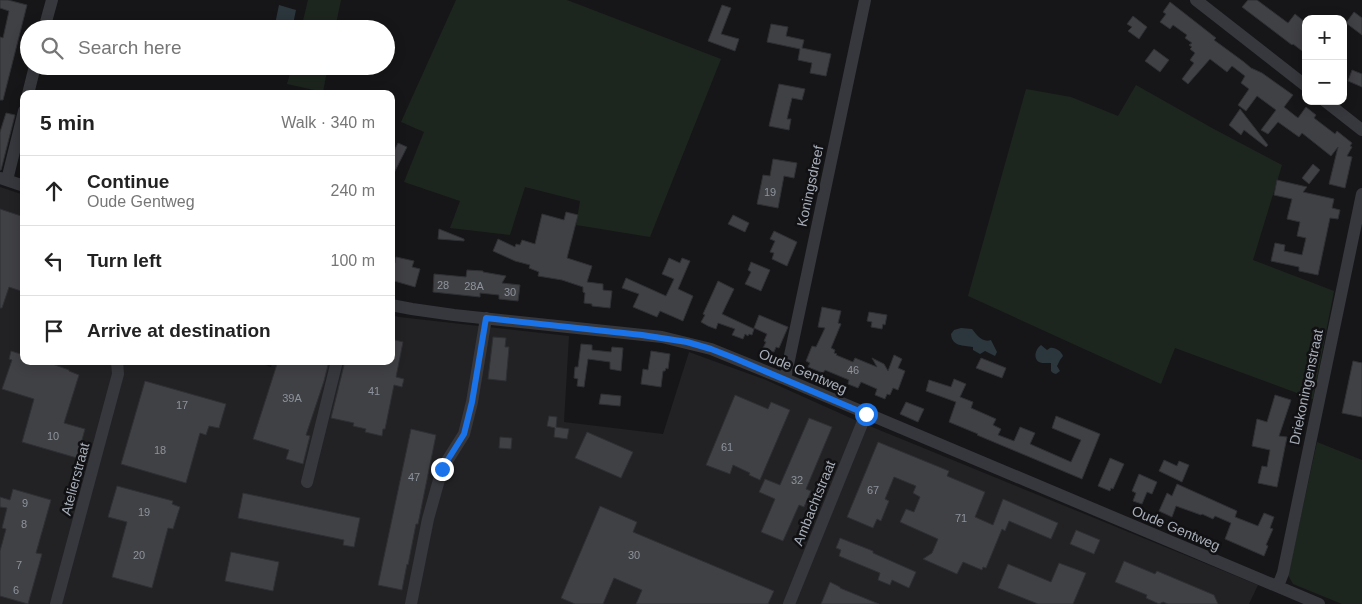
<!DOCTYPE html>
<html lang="en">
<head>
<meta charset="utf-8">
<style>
  body { margin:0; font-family:Arial,sans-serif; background:#f6f6f6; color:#222 }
  .controls { position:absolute; right:15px; top:15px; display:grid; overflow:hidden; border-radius:10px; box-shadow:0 2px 12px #0003 }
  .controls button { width:45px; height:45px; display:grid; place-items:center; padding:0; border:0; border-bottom:1px solid #e0e0e0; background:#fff; color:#222; font:25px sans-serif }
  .stop { position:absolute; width:15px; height:15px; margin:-11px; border:4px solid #1a73e8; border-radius:50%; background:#fff }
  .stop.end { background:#1a73e8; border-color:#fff; box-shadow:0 1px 5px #0008 }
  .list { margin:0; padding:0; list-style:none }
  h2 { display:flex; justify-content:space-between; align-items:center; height:65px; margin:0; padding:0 20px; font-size:21px }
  h2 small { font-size:16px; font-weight:400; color:#767676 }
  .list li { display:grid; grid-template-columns:32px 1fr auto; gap:15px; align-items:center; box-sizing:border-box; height:70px; padding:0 20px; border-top:1px solid #e0e0e0 }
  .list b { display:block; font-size:19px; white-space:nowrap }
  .list p { margin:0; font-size:16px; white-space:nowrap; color:#767676 }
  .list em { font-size:16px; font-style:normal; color:#767676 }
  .icon { flex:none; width:28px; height:28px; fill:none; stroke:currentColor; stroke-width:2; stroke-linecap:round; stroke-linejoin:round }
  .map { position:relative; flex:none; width:1362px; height:604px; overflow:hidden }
  .search { position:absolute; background:#fff; box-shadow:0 2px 12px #0003; left:20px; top:20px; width:375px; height:55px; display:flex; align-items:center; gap:12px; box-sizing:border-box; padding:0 18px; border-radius:28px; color:#767676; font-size:19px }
  .panel { position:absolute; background:#fff; box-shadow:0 2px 12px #0003; left:20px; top:90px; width:375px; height:275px; border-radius:10px }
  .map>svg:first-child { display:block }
  .built { fill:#222225 }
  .green { fill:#1d261e }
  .water { fill:#2b373d }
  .building { fill:#404145; stroke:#2f3034 }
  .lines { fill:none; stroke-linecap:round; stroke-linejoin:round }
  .minor { stroke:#36383d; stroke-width:12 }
  .route { stroke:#1a73e8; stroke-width:6 }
  .labels { text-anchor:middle; stroke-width:5; stroke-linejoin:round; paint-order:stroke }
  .number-label { font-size:11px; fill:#8d939c }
  .street-label { font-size:14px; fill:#a7aeb9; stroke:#111113 }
</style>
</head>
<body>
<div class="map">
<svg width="1362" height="604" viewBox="0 0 1362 604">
  <rect width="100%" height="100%" fill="#161618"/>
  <!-- built -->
  <path class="built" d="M0 187 24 195V361H254L271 367 273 361H391V315L399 317 569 336 564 422 663 434 689 352 766 380 855 420 1258 585 1249 604H0Z"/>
  <!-- green -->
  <path class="green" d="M308 0H341L335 29H301Z
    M456 0H567L721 59 650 237 576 225 580 201 525 187 510 235 450 228 460 201 404 182 424 132 401 122Z
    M292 66H328L323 92 287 84Z
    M1136 85 1212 128 1282 165 1253 260 1334 291 1313 399 1175 348 1161 384 968 296 1026 89 1071 97 1118 116Z
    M1317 442 1362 460V604H1342L1293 584 1288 575Z"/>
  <!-- water -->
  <path class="water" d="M279 5 296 10 292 29H274Z
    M961 328 972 329C977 335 982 343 991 340L997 352 995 356 985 351 980 354 973 350V347C963 345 952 347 951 334L954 330Z
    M1041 345 1047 350 1050 348C1055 347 1061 351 1063 356L1060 360 1057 366 1060 371 1056 374 1053 373 1051 371V363C1048 363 1045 363 1042 363 1032 361 1035 349 1041 345Z"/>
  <!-- building -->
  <path class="building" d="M0 0H8L27 5 3 100H0V37L3 38 9 11 0 8Z
    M1248 0H1257L1288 23 1295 14 1306 23V54L1293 44 1292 45 1242 7Z
    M1170 2 1216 38 1214 40 1244 62 1251 68 1262 73 1293 95 1284 107 1298 118 1306 107 1316 115 1314 118 1335 134 1337 131 1352 143 1350 146 1352 147 1347 156 1352 157 1345 188 1329 184 1338 147 1331 156 1302 133 1299 137 1278 122 1268 134 1261 130 1276 110 1257 96 1246 111 1238 105 1249 89 1241 83 1245 76 1232 66 1227 72 1210 59 1188 84 1182 79 1194 63 1190 60 1195 53 1190 49 1192 47 1189 45 1192 43 1185 38 1187 35 1173 25 1170 29 1160 22 1166 14 1163 12Z
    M722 5 731 8 721 34 739 39 735 51 708 41Z
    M1354 12 1362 18V35L1346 23Z
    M1133 16 1147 27 1139 39 1128 31 1132 27 1127 24Z
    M771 24 788 27 786 36 804 40 802 48 831 54 826 76 810 73 812 63 798 60 800 49 767 42Z
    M1154 49 1169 60 1160 72 1145 61Z
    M1352 70 1362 74V87L1348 81Z
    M779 84 805 89 802 100 792 98 787 119H791L789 130 769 126Z
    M1240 109 1268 145 1266 147 1244 130 1241 135 1229 125Z
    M6 113 15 115 1 170H0V132Z
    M398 143 407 147 391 179V157Z
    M773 159 797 163 794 178 784 176 778 208 757 204 763 175 770 176Z
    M1313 164 1320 170 1309 184 1302 178Z
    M1277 180 1307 187 1303 192 1334 199 1332 208 1340 210 1338 219 1330 218 1318 275 1299 271V267L1271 261 1275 243 1285 245 1284 251 1302 255 1306 238 1297 236 1300 222 1287 219 1292 199 1274 195Z
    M0 209 24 217V292L9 287 2 308H0Z
    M566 212 578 215 567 258 592 266 587 282 603 284V290L612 291 610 308 592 306V304L584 303 585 293 583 292V287L562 280 538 276 539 272 529 268 530 265 515 261 493 251 498 239 515 247 516 244 520 245 522 240 535 244 542 214 564 220Z
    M733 215 749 223 745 232 728 224Z
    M439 229 464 239V241L438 239Z
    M774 231 797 242 787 266 772 259 774 253 770 252 775 241 770 239Z
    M396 257 414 261 412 267 420 269 415 287 391 280V270L393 262 395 263Z
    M669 258 680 263 682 258 690 261 678 289 693 296 683 321 660 311 657 317 633 307 639 294 622 288 626 278 666 296 674 279 662 274Z
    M751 262 770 270 761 291 745 284 751 272 748 270Z
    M467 270 483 271V272L506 276 502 283 520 285 518 301 499 299V295L480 293V297L433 292 434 274 466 277Z
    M718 281 734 289 722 314 754 329 752 335 749 334 748 336 745 334 743 339 732 335 735 329 718 323 716 329 708 326 701 322 705 315 703 314Z
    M822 307 841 311 838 323 841 324 831 348 835 350 834 353 837 354 836 355 853 362 855 358 877 367 872 358 884 364 888 371 894 355 902 359 898 368 905 371 898 390 893 388 890 395 887 394 885 399 875 395 877 389 861 382 858 388 848 384 849 380 825 370 823 373 808 367 810 363 806 361 812 346 816 347 825 328 818 327Z
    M869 312 887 315 885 325 883 324 882 329 871 327 872 322 867 321Z
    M759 315 788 327 779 348 776 347 774 352 763 348 766 342 764 341 767 334 754 328Z
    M493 337 506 338 505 347H509L506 381 488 379Z
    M391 339 403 342 396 377 404 379 402 387 394 385 385 429H383L382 436 365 432 366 429 353 426 354 423 331 418 345 361H391Z
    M581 344 592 345V350L611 352 612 347 623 348 621 371 610 369V362L588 359 584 387 577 386 578 379 574 378 575 367H578Z
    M11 351 24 355V361H44L69 370V371L79 375 64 423 85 429 77 458 22 442 34 399 2 389 12 360 9 359Z
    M651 351 670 354 668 369 666 368 665 371H663L661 387 641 384 643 369 648 370Z
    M981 358 1006 368 1002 378 976 368Z
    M278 361H329L324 381 306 435 310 436 303 464 286 459 289 450 253 439Z
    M1353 361 1362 363V417L1342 413Z
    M954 379 966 384 960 397 973 402 971 408 996 419 993 425 1001 429 998 435 1014 441 1020 427 1035 433 1030 444 1071 462 1081 440 1052 428 1056 416 1100 434 1082 479 977 435 978 434 949 422 956 402 926 391 929 380 951 387Z
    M145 381 226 404 219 428 209 426 206 435 200 433 186 483 121 464Z
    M601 394 621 396 620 406 599 404Z
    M735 395 768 409 771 402 790 410 760 480 749 475 750 473 733 465 730 474 706 465Z
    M1275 395 1291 400 1279 436 1287 437 1277 487 1258 483 1262 466 1267 467 1270 450 1252 446 1257 419 1267 422Z
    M906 402 924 409 918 422 900 414Z
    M549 416 557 417 556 427 569 429 567 439 554 437 555 428 547 426Z
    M809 418 832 427 806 489 811 491 804 507 799 505 783 541 761 532 775 499 759 492 765 479 780 485Z
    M411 429 436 435 418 524H416L408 565 407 564 402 590 378 585Z
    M587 432 633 452 621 478 575 458Z
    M500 437 512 438 511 449 499 448Z
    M878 442 949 471 947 476 985 492 975 517 993 525 1003 499 1058 523 1051 539 1009 521 1005 531 1002 529 986 568 983 567 982 570 963 562 957 574 923 559 932 553 938 539 900 522 906 509 914 512 920 497 913 493 916 486 894 477 885 499 889 501 881 521 877 519 873 528 847 517Z
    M1110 458 1124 464 1113 489 1111 488 1110 491 1098 486Z
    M1164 460 1177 466 1179 461 1189 465 1182 482 1159 471Z
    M1139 474 1157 482 1152 494 1147 492 1142 504 1133 501 1136 493 1132 491Z
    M1177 484 1237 511 1235 517 1258 526 1264 513 1274 517 1270 528 1273 529 1266 545 1268 546 1264 556 1225 539 1231 523 1215 516 1213 519 1202 514 1201 515 1176 506 1172 517 1159 511 1167 493 1172 496Z
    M117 486 173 501 172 504 180 507 173 529 168 528 152 588 112 577 127 522 108 517Z
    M13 489 51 500 36 553 42 554 28 604 0 596V551L6 529 2 528 7 508 0 507V497L10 500Z
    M243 493 360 518 354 547 343 545 344 540 238 518Z
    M600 506 637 522 633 532 774 591 768 604H636L642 590 614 578 603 604H575L561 598Z
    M1076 530 1100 540 1094 554 1070 544Z
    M840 538 873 551V553L916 572 909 588 892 580 890 585 878 580 880 573 839 556 841 550 836 548Z
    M231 552 279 562 273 591 225 581Z
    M1124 561 1155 574 1157 571 1214 595 1218 604H1168L1163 602 1159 604 1146 598 1147 595 1115 582Z
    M1059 563 1086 573 1073 604H1038L998 588 1008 564 1051 582Z
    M830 582 840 587V588L879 604H821Z"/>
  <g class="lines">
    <!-- minor -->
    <path class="minor" d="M1196 0 1306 86
      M44 29 52 0
      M28 94 35 66
      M1325 101 1362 130
      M0 178 24 186
      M7 180 24 111
      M391 305 412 309 454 315 662 337 711 349 785 379 1319 604
      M785 379 865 0
      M307 482 337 361
      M1278 586 1283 573 1362 194
      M56 604 118 374 117 361
      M411 604 428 519 442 469 464 434 472 402 486 318
      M789 604 866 414"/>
  </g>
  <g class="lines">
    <!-- route -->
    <path class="route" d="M442 469 464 434 472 402 486 318 642 335 687 342 711 349 734 358 866 414"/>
  </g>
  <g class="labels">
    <!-- number labels -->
    <g class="number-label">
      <text x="770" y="196">19</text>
      <text x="443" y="289">28</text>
      <text x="474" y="290">28A</text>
      <text x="510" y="296">30</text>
      <text x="853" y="374">46</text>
      <text x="374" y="395">41</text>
      <text x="292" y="402">39A</text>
      <text x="182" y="409">17</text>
      <text x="53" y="440">10</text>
      <text x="727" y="451">61</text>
      <text x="160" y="454">18</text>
      <text x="414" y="481">47</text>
      <text x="797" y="484">32</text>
      <text x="873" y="494">67</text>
      <text x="25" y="507">9</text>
      <text x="144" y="516">19</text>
      <text x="961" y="522">71</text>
      <text x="24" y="528">8</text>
      <text x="139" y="559">20</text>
      <text x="634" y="559">30</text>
      <text x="19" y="569">7</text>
      <text x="16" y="594">6</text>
    </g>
    <!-- street labels -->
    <g class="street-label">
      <text transform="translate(810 186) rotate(-78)" y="5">Koningsdreef</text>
      <text transform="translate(803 371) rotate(23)" y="5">Oude Gentweg</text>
      <text transform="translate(1306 387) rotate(-78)" y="5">Driekoningenstraat</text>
      <text transform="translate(75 479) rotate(-75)" y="5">Atelierstraat</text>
      <text transform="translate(814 503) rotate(-68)" y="5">Ambachtstraat</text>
      <text transform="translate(1176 528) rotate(23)" y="5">Oude Gentweg</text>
    </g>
  </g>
</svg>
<div class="controls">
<button>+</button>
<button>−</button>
</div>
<div class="stop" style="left:866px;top:414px"></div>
<div class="stop end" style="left:442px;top:469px"></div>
<div class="search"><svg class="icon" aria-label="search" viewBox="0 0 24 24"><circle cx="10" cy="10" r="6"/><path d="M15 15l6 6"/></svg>Search here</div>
<section class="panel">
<h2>5 min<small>Walk · 340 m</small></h2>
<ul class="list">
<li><svg class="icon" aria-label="ahead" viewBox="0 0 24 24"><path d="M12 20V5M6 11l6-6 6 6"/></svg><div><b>Continue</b><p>Oude Gentweg</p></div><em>240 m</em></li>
<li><svg class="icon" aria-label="left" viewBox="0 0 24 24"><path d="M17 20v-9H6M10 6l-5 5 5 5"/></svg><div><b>Turn left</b></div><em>100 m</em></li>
<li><svg class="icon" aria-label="arrive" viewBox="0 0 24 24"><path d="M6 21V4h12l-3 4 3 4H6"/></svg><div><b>Arrive at destination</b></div></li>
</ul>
</section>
</div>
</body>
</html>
